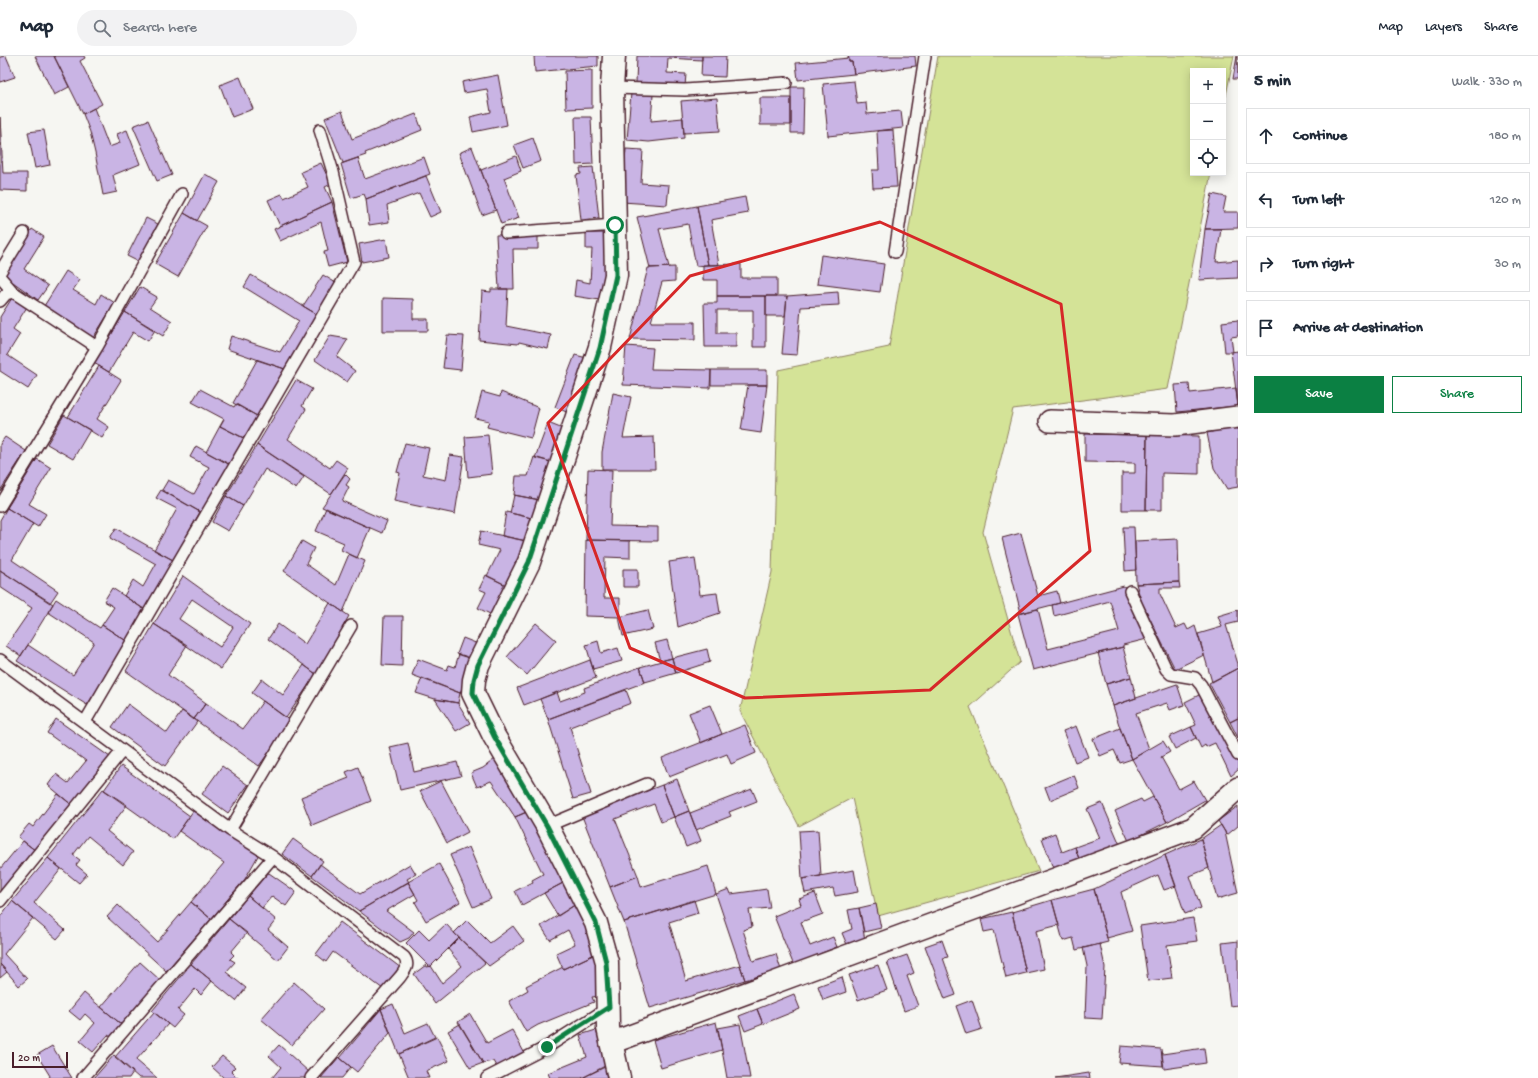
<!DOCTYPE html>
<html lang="en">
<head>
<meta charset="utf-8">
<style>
  body { margin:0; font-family:"Gochi Hand",sans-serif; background:#f2f2f3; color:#1f2937 }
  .controls { position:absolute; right:12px; top:12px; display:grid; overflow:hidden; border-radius:0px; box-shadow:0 2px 10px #0003 }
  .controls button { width:36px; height:36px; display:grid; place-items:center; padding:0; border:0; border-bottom:1px solid #e0e1e3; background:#fff; color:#1f2937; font:20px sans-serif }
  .scale { position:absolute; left:12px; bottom:10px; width:56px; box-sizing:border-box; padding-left:4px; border:2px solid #4a1f2b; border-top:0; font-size:11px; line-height:14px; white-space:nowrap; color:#4a1f2b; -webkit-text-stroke:3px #f6f6f2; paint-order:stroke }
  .stop { position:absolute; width:12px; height:12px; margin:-9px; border:3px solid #0b8043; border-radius:50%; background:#fff }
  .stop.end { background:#0b8043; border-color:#fff; box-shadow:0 1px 4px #0008 }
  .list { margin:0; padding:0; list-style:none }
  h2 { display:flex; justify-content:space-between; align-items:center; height:52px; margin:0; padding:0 16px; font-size:17px }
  h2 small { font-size:13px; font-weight:400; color:#747a83 }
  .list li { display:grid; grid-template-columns:26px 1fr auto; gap:12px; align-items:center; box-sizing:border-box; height:56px; margin:0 8px 8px; padding:0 8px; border:1px solid #e0e1e3; border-radius:0px }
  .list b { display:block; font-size:15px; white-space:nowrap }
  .list em { font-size:13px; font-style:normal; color:#747a83 }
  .actions { display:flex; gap:8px; padding:12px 16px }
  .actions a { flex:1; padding:9px 0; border:1px solid #0b8043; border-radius:0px; text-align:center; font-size:14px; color:#0b8043 }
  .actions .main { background:#0b8043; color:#fff }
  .icon { flex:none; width:22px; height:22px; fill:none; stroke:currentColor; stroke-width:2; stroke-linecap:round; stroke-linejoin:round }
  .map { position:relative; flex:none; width:1238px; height:1022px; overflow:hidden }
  header { display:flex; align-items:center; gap:24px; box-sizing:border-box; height:56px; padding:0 20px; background:#fff; border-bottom:1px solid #e0e1e3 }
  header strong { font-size:19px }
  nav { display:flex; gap:22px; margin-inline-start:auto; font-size:14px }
  .search { width:280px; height:36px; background:#f2f2f3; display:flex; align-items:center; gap:10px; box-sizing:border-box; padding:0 14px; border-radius:22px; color:#747a83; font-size:15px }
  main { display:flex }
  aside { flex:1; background:#fff }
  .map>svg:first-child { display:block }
  .green { fill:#d4e397; stroke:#8f8161 }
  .building { fill:#c9b4e4; stroke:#4a1f2b; fill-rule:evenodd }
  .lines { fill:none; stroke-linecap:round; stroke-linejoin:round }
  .service-casing { stroke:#4a1f2b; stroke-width:14 }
  .minor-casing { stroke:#4a1f2b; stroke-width:24 }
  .tertiary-casing { stroke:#4a1f2b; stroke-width:25 }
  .service { stroke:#f6f6f2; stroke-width:11 }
  .minor { stroke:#f6f6f2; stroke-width:21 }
  .tertiary { stroke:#f6f6f2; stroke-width:22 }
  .route { stroke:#0b8043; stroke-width:5 }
  .marked { fill:none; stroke:#d62828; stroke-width:3; stroke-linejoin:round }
</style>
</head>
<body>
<header>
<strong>Map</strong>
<div class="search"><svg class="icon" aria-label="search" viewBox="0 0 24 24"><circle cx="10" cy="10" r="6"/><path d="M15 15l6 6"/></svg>Search here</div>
<nav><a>Map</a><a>Layers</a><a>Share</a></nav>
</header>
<main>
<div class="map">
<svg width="1238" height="1022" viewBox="0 0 1238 1022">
  <rect width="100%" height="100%" fill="#f6f6f2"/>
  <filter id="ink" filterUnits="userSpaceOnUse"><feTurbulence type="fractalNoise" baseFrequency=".025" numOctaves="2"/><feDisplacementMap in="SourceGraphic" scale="8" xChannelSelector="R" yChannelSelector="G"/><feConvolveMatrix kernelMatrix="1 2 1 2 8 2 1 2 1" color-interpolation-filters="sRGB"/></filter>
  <g filter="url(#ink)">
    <!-- green -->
    <path class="green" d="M938 0H1234L1223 54V15H1193V117H1211L1168 333 1013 353 983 476 1020 606 970 651 1039 815 878 860 852 742 799 770 740 655 772 516 778 314 889 291Z"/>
    <!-- building -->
    <path class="building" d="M6 0 15 21 0 26V1Z
      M35 0H54L69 31 54 39Z
      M54 0H84L85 2 80 5 102 48 83 58Z
      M534 0H598V10L535 16Z
      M637 0H702V4L668 2 667 17 686 18 685 30 636 27Z
      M702 0H726L725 21 701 20Z
      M848 0H915L916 10 854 18 852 6H849Z
      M1237 0 1238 23H1233Z
      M849 2V6H852L854 18 798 24 796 7Z
      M592 14V52L566 53 565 15Z
      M498 19 507 69 473 76 470 61 491 56 487 33 464 37 462 26Z
      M240 21 253 53 232 61 220 29Z
      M854 25 857 48 866 47 867 58 901 55 903 72 828 80 823 28Z
      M791 31H804L803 77H791Z
      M631 37 653 39 651 65 683 62 684 82 649 86 627 84Z
      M717 42 720 75 684 77 681 45Z
      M760 42H791V69H760Z
      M94 52 109 91 120 87 117 78 127 74 140 108 113 119 117 136 103 139 95 97 90 76 83 58Z
      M342 55 352 83 416 58 422 74 365 97 366 99 343 107 325 62Z
      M0 61 3 117H27V135L0 134Z
      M575 61H591L593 108 576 109Z
      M148 64 172 119 157 125 133 70Z
      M44 74 50 109 35 112 28 76Z
      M893 74 897 131 873 132 872 114H879L877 75Z
      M533 82 541 105 523 112 514 89Z
      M472 91 496 154 482 159 459 97Z
      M626 93 643 94 641 127 669 129 667 149 622 146Z
      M516 100 521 115 504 122 519 162 501 168 481 114Z
      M424 101 430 118 366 143 364 138 351 142 341 108 358 102 365 123Z
      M321 107 331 128 325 131 332 146 280 170 268 144 282 138 284 142 308 131 301 116Z
      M593 111 599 162 581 164 576 119 581 118 580 112Z
      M205 118 219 126 197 165 184 157Z
      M426 120 441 156 430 161 419 137 387 149 389 166 369 169 366 143Z
      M1212 138 1226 141 1223 156H1238V172L1205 173Z
      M745 141 748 157 711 164 719 209H708L697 150Z
      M332 146 347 206 328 211 324 196 328 195 321 166 280 185 274 173Z
      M697 150 708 209 696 210 688 168 659 173 669 211 650 212 637 161Z
      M184 157 207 170 178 221 155 208Z
      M146 162 158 168 139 206 127 200Z
      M32 173 44 181 24 213 48 230 38 244 3 219Z
      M1205 173H1221L1216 206 1238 204V222L1199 224Z
      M586 177H609L606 245 574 240 576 224 590 227 592 193H586Z
      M538 178V193H513L514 233H499L496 179Z
      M386 183 389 201 362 206 359 188Z
      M821 199 884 208 880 236 817 228Z
      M741 208V222H777V240H717V224H703V209Z
      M675 211V225L662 226 651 266H695V284L630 283 648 212Z
      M66 215 80 224 73 234 96 248 101 238 115 247 93 282 44 250Z
      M251 219 318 259 285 313 227 293 231 280 280 296 299 265 244 231Z
      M323 219 336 227 318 259 303 250Z
      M140 231 157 241 150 251 172 265 163 280 125 256Z
      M491 233H508L506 270 551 279 548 293 519 286 518 288 479 284 482 235 491 236Z
      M838 236 839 249 801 251 797 299 782 298 787 240Z
      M717 240H766V291H753V254H717V277H736V291H705L704 247H717Z
      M766 240H787L785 260H766Z
      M12 242 27 251 13 273 20 278 7 299 37 319 28 333 0 315V261Z
      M383 242 413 243V263H428V275H383Z
      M125 256 155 274 148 285 133 276 109 316 94 307Z
      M1238 264V280L1231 281 1233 296H1225L1222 266Z
      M447 279 464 280 461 314 443 312Z
      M330 280 348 283 337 301 355 315 347 326 315 304Z
      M626 290 653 292 651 313 711 314 710 332 623 329Z
      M1238 295V350L1231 296Z
      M575 299 591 303 571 358 555 351Z
      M257 304 285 313 257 360 233 347Z
      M99 310 121 324 97 363 109 371 102 382 68 361Z
      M711 314H767V329H711Z
      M296 324 312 333 302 350 306 353 288 383 330 412 336 404 348 412 331 438 257 389Z
      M1189 328 1190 337 1236 332 1238 350 1177 356 1175 329Z
      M748 329H767L761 377 741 374Z
      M200 333 234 351 236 348 257 360 245 383 220 370 224 363 192 346Z
      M482 336 500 341 501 336 539 352 531 382 487 371 489 365 475 362Z
      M613 337 631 341 623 382 654 381 655 413H602V396Z
      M64 359 90 374 73 403 47 388Z
      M548 367 563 373 551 406 535 402Z
      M220 370 244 382 229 408 206 396Z
      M1238 370V431L1227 433 1214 412 1207 377Z
      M1085 378 1147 379 1146 454H1122V417H1135V407L1085 406Z
      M488 379 492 418 468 421 465 381Z
      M1147 379 1199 380V418L1162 417V454H1146Z
      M5 381 26 395 0 435V388Z
      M405 387 429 392 423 419 446 424 450 399 464 401 455 458 394 445 400 417 397 416Z
      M257 389 304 421 296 433 265 413 243 450 226 440Z
      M196 390 230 409 202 457 162 434 168 424 194 438 209 411 190 401Z
      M534 401 551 406 540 444 514 439 516 420H528Z
      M37 403 51 412 29 448 46 458 38 471 7 452Z
      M588 413 612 414 610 470 658 471V485L586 484Z
      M345 418 350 423 346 429 349 431 342 445 387 465 382 477 322 451Z
      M161 434 200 456 173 504 154 494 177 453 156 442Z
      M514 439 540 444 536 463 510 457Z
      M226 440 243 450 228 475 212 466Z
      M7 452 33 468 12 504 58 535 50 547 0 514V464Z
      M326 452 370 472 357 502 341 494 344 487 316 475Z
      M506 456 536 463 531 486 502 480Z
      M1123 471H1134L1136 514 1125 515Z
      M116 472 173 504 145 554 124 540 133 524 143 531 156 508 110 482Z
      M481 475 531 486 510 531 487 520 500 494 478 489Z
      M1021 477 1038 540 1057 535 1060 547 1021 557 1002 482Z
      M1178 483 1179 526 1136 528 1135 485Z
      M586 484 630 485V502L605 501 604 542H620V561L585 560Z
      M302 485 314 492 306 508 336 529 349 498 365 505 343 556 284 515Z
      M695 502 700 539 717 537 720 557 678 571 669 506Z
      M623 513H638V531H623Z
      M0 514 53 548 21 600 6 590 32 552 0 531Z
      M486 519 510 531 496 561 478 552 486 536 479 533Z
      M183 520 250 568 221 613 154 568ZM192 543 233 571 220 591 179 563Z
      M1179 526 1180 532H1160V538L1176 572 1185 568 1188 574 1195 570 1204 599 1175 613 1142 547 1136 528Z
      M1124 530 1151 582 1123 589V591L1033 614 1018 558 1038 553 1048 593 1119 575 1110 545 1054 560 1052 549Z
      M112 532 147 555 128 586 102 569 114 551 104 545Z
      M56 543 100 572 102 569 128 586 87 649 17 605 28 589 73 619 94 586 48 556Z
      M330 547 349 560 342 572 344 573 316 618 268 583 278 568 305 588Z
      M648 554 653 573 623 580 619 561Z
      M1238 554V566L1226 569 1238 608V612L1212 626 1198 578 1222 571 1218 560Z
      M384 560H403L402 610 382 609Z
      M536 567 556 584 527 619 507 601Z
      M154 568 187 589 168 619 206 647 194 663 126 615Z
      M463 582 478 588 473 603 457 598Z
      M667 584 672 602 660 605 655 587Z
      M598 585 601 597 618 592 622 605 593 613 586 589Z
      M1123 591 1131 621 1106 628 1098 597Z
      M707 593 710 606 676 617 672 602Z
      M459 598 473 603 460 637 412 619 418 603 447 614 449 609 455 611Z
      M672 602 676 617 645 626 640 611Z
      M590 604 596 622 524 649 517 632Z
      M304 609 316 618 286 662 252 637 262 623 283 639Z
      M640 611 645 626 548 663 540 643 557 636 560 645 585 636 584 632Z
      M1238 612V662L1230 666 1209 627Z
      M1131 621 1136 642 1113 650 1106 628Z
      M422 622 460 637 458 647 435 643 416 637Z
      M1177 628 1184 649 1170 654 1167 647 1136 657 1149 693 1132 703 1120 672 1113 650Z
      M626 634 631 647 570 671 591 738 573 743 548 663Z
      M1205 636 1238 706V714L1231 720 1215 687 1206 691 1205 689 1201 692 1191 671 1196 669 1185 646Z
      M435 643 458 647 470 667 456 675Z
      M263 645 291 665 259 710 194 663 206 647 243 673Z
      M128 648 167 677 182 655 197 666 165 710 112 671Z
      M710 649 722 678 701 687 689 657Z
      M1238 662V682L1230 666Z
      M56 663 110 701 72 749 48 729 56 718 68 727 86 705 47 677Z
      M745 669 756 697 731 708 727 698 669 721 662 702Z
      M1076 670 1088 701 1075 706 1063 675Z
      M1191 671 1196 682 1175 693 1169 681Z
      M1120 672 1132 703 1120 707 1114 694 1100 700 1093 683Z
      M1163 685 1170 696 1161 701 1179 733 1194 725 1205 744 1167 766 1132 703Z
      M408 687 414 716 457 706 461 720 400 734 390 691Z
      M495 703 529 755 515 761 491 725 477 731 471 717 483 712Z
      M121 710 190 760 173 783 104 734Z
      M222 710 248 729 228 757 202 738Z
      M358 711 371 745 312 769 301 741 349 722 346 716Z
      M1074 719 1079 732 1050 744 1045 731Z
      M677 723 689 755 674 761 662 729Z
      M441 725 468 776 447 787 420 735Z
      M662 729 674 761 661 766 654 748 615 763 638 820 610 831 582 760Z
      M103 733 127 749 107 775 133 796 123 809 88 780 73 799 80 804 76 809 87 818 79 827 48 802Z
      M752 733 757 745 729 756 731 760 696 774 690 757Z
      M58 738 72 749 36 795 18 781 29 768 33 771Z
      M1153 741 1167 766 1129 785 1115 755 1141 743 1143 746Z
      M1102 747 1121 791 1080 806 1075 791 1100 782 1087 753Z
      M1238 750V770L1227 779 1218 765Z
      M193 755 259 798 245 823 211 863 191 846 224 807 179 775Z
      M529 755 563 827 522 849 515 835 533 826 532 824 543 818 515 761Z
      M689 755 701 785 686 791 674 761Z
      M1221 769 1225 776 1238 837 1217 843 1201 783Z
      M818 774 821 820 802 823 799 775Z
      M1055 777 1062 796 1075 791 1080 806 1054 815 1042 782Z
      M293 783 323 805 312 820 282 798Z
      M1201 783 1209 812 1190 820 1201 852 1185 858 1165 799Z
      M23 785 36 795 0 840V813Z
      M469 791 491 843 473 851 450 799Z
      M1165 799 1176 830 1164 834 1158 819 1121 836 1132 875 1107 882 1094 833Z
      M48 802 61 813 34 847 65 874 57 883 12 845Z
      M320 808 360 838 410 808 416 818 407 823 409 826 359 855 312 820Z
      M439 808 460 846 426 865 415 846 418 844 408 826Z
      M708 810 716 838 624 866 610 831 638 820 641 831Z
      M854 814 858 836 835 840 833 832 805 837 802 823Z
      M269 817 296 836 286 850 272 840 262 852 248 840 267 818Z
      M408 826 415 838 386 855 414 876 409 882 400 886 359 855Z
      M563 827 576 848 558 860 544 837Z
      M729 833 731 838 767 833 770 852 749 854 752 871 743 874 753 905 776 898 781 914 745 924 716 838Z
      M1094 833 1108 886 1076 894 1073 882 1063 885 1052 844Z
      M815 837 823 858 801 866 810 890 833 881 837 891 819 898 820 900 794 910 774 860 801 849 799 843Z
      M248 840 276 864 268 874 288 891 278 904 229 863Z
      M694 844 698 857 669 866 686 925 740 909 745 924 650 952 624 866Z
      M1052 844 1059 869 1036 875 1044 913 1026 917 1012 856Z
      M12 845 33 862 4 898 27 923 19 930 0 908V861Z
      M191 846 211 863 166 915 107 861 118 849 157 886Z
      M578 847 595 898 563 913 556 897 575 888 568 874 550 884 541 870Z
      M876 848 881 872 864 876 859 852Z
      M859 852 865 884 848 891 842 877 852 873 848 854Z
      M1012 856 1026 917 1006 922 994 874 984 876 981 863Z
      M1193 862 1197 885 1167 889 1172 922 1148 925 1140 870Z
      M229 863 247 877 231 896 234 899 230 903 235 906 226 916 246 932 236 945 191 908Z
      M467 864 490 887 513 870 524 885 489 910 454 877Z
      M340 866 401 912 383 933 333 896 326 906 316 898Z
      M446 868 459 882 430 911 406 887 419 874 429 884Z
      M459 882 485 907 435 948 414 918 426 909 427 911 431 910 442 927 462 910 448 893Z
      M942 884 948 901 943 902 956 939 945 943 925 890Z
      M1238 885V949L1230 950 1222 887Z
      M1100 888 1105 911 1102 963 1085 962 1087 910 1083 892Z
      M595 898 601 940 592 941 594 946 538 969 526 976 509 945 528 934 526 930 563 911V913Z
      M907 899 914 917 907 920 918 950 904 955 887 906Z
      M140 906 160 924 122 969 101 951Z
      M0 908 7 916 0 922Z
      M191 908 212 925 201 939 195 933 178 954 184 959 173 972 152 955Z
      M878 909 887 934 858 944 849 919Z
      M842 921 846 936 823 944 818 930Z
      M294 926 324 953 292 989 261 963Z
      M84 937 122 969 111 981 108 979 93 996 80 985 95 967 85 958 80 964 69 955Z
      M794 938 800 953 763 968 757 953Z
      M972 944 982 973 966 978 956 950Z
      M393 948 405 977 428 967 435 981 399 998 381 953Z
      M381 953 390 977 357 1016 340 1002Z
      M757 953 763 968 745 975 739 960Z
      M154 956 168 968 136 1004 157 1022H139L115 1001Z
      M470 958 487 987 512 974 525 998 497 1012 493 1005 483 1007 458 966Z
      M716 966 722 994 661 1012 653 984Z
      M460 968 483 1007 470 1012 448 975Z
      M740 968 750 1022H727L718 972Z
      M596 974 607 1010 582 1022H550L548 1017 587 1001 580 979Z
      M437 981 449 1005 426 1015 429 1022H409L399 998Z
      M279 989 309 1016 304 1022H272L281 1011 269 1000Z
      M52 990 72 1022H49L50 1020 37 999Z
      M1121 990 1161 993 1163 1010 1119 1007Z
      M1204 992 1206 1007 1164 1013 1162 998Z
      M114 999 133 1016 129 1022H94Z
      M222 1000 235 1011 231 1015 238 1022H224L212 1011Z
      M339 1001 351 1011 342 1022H321Z
      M605 1010 607 1022H582Z
      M1089 1017 1090 1022H1055Z"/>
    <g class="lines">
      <!-- service casing -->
      <g class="service-casing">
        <path id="service" d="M612 32 685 34 786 27
          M506 177 615 169
          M895 196 925 0
          M0 216 24 177
          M0 221 13 236
          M0 245 6 238 13 236 97 291
          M0 450 97 291 182 138
          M1130 535 1166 613 1171 618 1195 622 1201 629 1238 699
          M0 604 230 774 273 801 404 901C410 909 405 914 400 921L311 1022
          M85 666 354 206 333 116 320 74
          M547 770 647 728
          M230 774 351 570
          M0 845 122 695
          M83 1022 273 801
          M487 1022 547 991 608 952"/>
      </g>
      <!-- minor casing -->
      <g class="minor-casing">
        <path id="minor" d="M1050 365 1175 369 1238 361
          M611 987 1193 772 1238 732"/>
      </g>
      <!-- tertiary casing -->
      <g class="tertiary-casing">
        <path id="tertiary" d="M614 0 612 32 616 219 600 291 529 506 478 609 474 624 473 637 494 680 547 770 596 867 607 906 608 972 619 1022"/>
      </g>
      <!-- service -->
      <use href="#service" class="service"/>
      <!-- minor -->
      <use href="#minor" class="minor"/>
      <!-- tertiary -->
      <use href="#tertiary" class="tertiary"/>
    </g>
  </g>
  <g class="lines" filter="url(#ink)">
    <!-- route -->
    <path class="route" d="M547 991 609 951 606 906 596 867 547 770 494 680 473 637 474 624 478 609 529 506 600 292 616 219 615 169"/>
  </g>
  <!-- marked area -->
  <path class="marked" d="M880 166 1061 248 1090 495 930 634 745 642 630 592 548 367 690 220Z"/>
</svg>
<div class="controls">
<button>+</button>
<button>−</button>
<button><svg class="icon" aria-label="locate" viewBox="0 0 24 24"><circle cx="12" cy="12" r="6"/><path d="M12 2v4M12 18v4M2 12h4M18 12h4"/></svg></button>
</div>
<div class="scale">20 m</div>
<div class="stop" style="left:615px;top:169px"></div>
<div class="stop end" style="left:547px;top:991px"></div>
</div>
<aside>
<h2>5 min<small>Walk · 330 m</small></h2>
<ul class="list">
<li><svg class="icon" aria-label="ahead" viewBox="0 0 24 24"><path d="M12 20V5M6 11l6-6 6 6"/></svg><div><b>Continue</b></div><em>180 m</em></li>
<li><svg class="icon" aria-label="left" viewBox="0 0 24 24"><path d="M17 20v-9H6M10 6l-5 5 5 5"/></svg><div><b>Turn left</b></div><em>120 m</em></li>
<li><svg class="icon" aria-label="right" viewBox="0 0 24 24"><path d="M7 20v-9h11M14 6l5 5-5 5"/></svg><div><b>Turn right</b></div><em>30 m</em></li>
<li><svg class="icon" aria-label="arrive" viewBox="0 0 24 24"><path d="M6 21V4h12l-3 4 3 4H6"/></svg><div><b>Arrive at destination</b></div></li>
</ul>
<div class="actions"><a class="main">Save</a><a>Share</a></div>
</aside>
</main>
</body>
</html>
